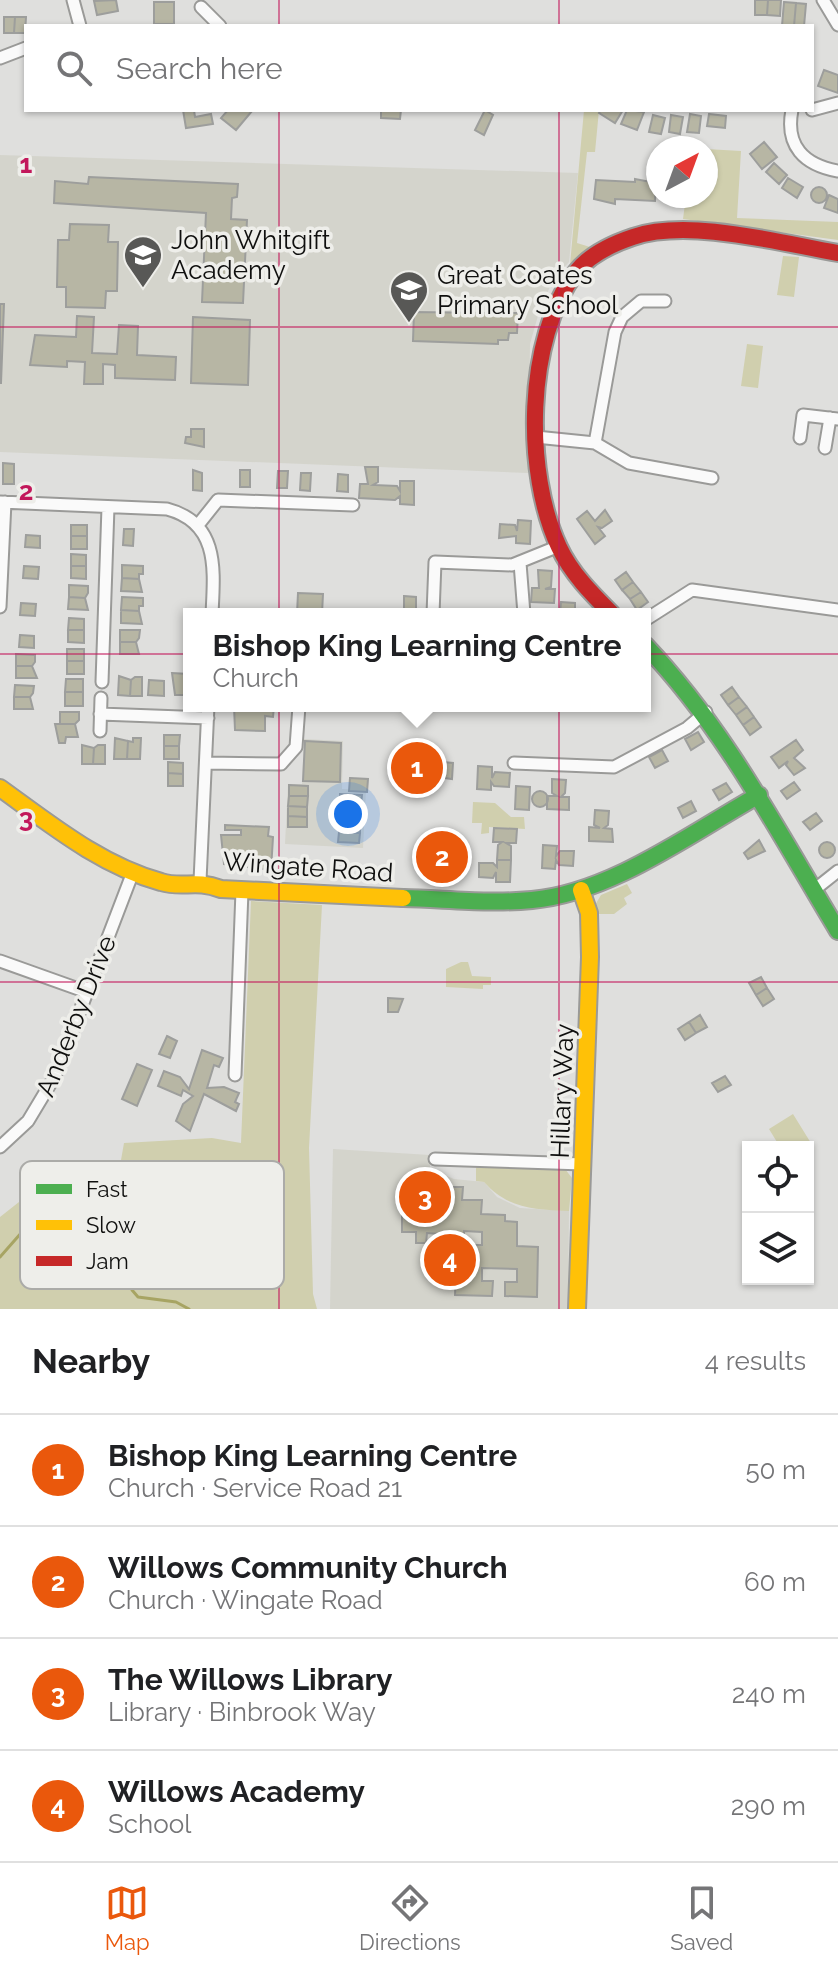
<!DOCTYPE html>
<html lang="en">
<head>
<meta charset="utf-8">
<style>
  body { margin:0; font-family:Raleway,sans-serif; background:#f2f2f2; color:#202124 }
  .controls { position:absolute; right:24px; bottom:24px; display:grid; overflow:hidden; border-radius:0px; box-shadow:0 2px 6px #0004 }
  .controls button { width:72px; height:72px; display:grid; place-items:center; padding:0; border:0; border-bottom:2px solid #e0e0e0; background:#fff; color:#202124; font:40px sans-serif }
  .compass { position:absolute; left:646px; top:136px; width:72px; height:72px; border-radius:50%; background:#fff; box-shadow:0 2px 6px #0004; rotate:41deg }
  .you { position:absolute; left:348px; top:814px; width:28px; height:28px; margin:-20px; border:6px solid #fff; border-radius:50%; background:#1a73e8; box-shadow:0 0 0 12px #1a73e833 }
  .badge { display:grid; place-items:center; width:52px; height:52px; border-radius:50%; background:#ea580c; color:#fff; font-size:26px; font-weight:700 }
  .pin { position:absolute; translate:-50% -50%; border:4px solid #fff; box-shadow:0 2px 8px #0006 }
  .popup { position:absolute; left:183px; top:608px; width:468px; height:104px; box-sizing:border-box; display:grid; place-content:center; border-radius:0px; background:#fff; filter:drop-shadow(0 2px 6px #0005); font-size:26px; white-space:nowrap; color:#757577 }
  .popup b { font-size:30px; color:#202124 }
  .popup::after { content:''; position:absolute; left:50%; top:100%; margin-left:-16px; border:16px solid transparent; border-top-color:#fff }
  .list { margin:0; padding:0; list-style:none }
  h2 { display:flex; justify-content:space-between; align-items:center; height:104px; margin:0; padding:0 32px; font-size:34px }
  h2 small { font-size:26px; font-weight:400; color:#757577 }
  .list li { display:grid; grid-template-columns:52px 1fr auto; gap:24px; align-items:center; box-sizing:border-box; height:112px; padding:0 32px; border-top:2px solid #e0e0e0 }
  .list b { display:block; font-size:30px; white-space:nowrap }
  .list p { margin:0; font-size:26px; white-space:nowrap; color:#757577 }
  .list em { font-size:26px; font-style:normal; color:#757577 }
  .icon { flex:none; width:44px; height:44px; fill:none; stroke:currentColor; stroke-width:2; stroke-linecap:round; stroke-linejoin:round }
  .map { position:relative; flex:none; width:838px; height:1309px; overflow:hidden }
  .search { position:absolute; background:#fff; box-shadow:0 2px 6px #0004; left:24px; right:24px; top:24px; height:88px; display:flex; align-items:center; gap:20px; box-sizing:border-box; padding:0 28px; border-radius:0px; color:#757577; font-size:30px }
  .sheet { height:552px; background:#fff }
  nav { display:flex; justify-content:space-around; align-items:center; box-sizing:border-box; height:112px; border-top:2px solid #e0e0e0; background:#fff; font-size:22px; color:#757577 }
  nav a { display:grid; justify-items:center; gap:4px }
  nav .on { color:#ea580c }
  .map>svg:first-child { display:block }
  .built { fill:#d4d4cc }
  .green { fill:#d0cfae }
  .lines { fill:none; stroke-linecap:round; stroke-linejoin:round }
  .stream { stroke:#a7a463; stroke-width:3 }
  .building { fill:#b7b6a4; stroke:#9d9e9c; stroke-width:2; fill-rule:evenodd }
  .street-casing { stroke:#9a9a98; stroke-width:15 }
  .fast-casing { stroke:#9a9a98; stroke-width:20 }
  .slow-casing { stroke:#9a9a98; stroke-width:20 }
  .jam-casing { stroke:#9a9a98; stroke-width:20 }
  .street { stroke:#fafafa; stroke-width:11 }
  .fast { stroke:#4caf50; stroke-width:16 }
  .slow { stroke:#ffc107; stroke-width:16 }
  .jam { stroke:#c62828; stroke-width:16 }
  .grid { fill:none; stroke:#c2185b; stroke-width:2; stroke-opacity:0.55 }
  .labels { text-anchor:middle; stroke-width:7; stroke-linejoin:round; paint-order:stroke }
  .poi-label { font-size:26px; fill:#0f0f0e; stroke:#eeeeea; text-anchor:start }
  .street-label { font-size:26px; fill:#0f0f0e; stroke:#eeeeea }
  .key { fill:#eeeeea; stroke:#ababa8; stroke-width:2 }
  .key-label { font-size:22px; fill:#0f0f0e }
  .grid-label { font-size:26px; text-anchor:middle; font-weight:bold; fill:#c2185b; stroke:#eeeeea; stroke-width:7; stroke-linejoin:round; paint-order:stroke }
</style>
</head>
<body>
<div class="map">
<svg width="838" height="1309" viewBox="0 0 838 1309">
  <rect width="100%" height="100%" fill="#dfdfdd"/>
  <!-- built -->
  <path class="built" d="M0 155 578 173 569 262 554 279 541 305 530 344 528 473 0 452Z
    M304 739 343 741 342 789 366 790 363 848 285 844 288 784H302Z
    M333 1149 430 1155V1169L454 1179 484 1182 497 1197 520 1208 569 1211 568 1309H330Z"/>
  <!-- green -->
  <path class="green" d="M584 110H599L595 152H587L577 243 590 247 570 265Z
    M706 149 741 151 737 218 838 222V240L683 219 686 196H706Z
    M783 256 799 257 794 297 777 295Z
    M747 344 763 346 758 388 741 386Z
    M473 802 495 803 511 817H524L525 829 489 827V833L481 834 482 823H472Z
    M627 884 632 893 624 898 627 904 614 914H597L595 905 601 895Z
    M251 901 322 905 309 1148 313 1294 317 1309H0V1217L19 1202 54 1192 87 1193 118 1177 124 1143 212 1138 241 1143Z
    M461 962H468L472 976 491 977V985H483V989L446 987V969Z
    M793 1114 814 1148 808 1152V1147H780L769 1129Z
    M476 1166 565 1169 572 1178 569 1211C534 1209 508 1209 484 1182L476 1181Z"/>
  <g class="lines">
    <!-- stream -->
    <path class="stream" d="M0 1257 22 1232 45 1225 75 1232 120 1233 128 1240 132 1290 138 1297 176 1302 189 1309"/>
  </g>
  <!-- building -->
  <path class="building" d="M116 0 118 11 97 15 94 1Z
    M755 0H768L767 15H755Z
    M768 0H781L780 16 767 15Z
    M154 2H174V24H154Z
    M784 2 796 3 794 26H782Z
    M796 3 806 4 804 26H794Z
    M4 17H15L14 33H4Z
    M15 17H26L25 33H14Z
    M824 70 838 75V93L818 86Z
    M183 110H194L195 117 211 114 213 124 186 128Z
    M228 110H250L252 111 236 130 221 118Z
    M381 110H401L400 119 381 118Z
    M485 110 493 115 484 135 475 130Z
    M601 110H623L615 123 599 113Z
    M627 110 644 112 637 130 621 124Z
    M690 114 701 116 699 133 687 132Z
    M709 114 726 116 725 128 707 126Z
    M653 115 665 118 661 134 649 132Z
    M671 115 683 117 680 134 669 132Z
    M764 142 777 157 762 169 750 154Z
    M774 163 787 175 779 184 766 172Z
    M89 177 238 184 237 197 232 198 231 219 247 220 243 303 202 302 206 213 54 203 55 181 88 184Z
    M788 178 803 187 797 198 782 188Z
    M635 179 656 183 655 201 615 199V204L594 199 596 180 635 182Z
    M811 195a8 8 0 1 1 16 0a8 8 0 1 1-16 0Z
    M829 195 838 199V213L824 208Z
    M70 224 109 225 108 242H118L117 291H106L105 308 66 307V287H57L58 240H69Z
    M0 304H4L1 383H0Z
    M490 305H509V313H518L517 333H509L508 340H498V344L413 341 414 312 490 313Z
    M77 316 94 317 92 353 117 354 119 325 138 326 137 355 176 357 175 380 115 378V365L103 364V384H84L85 362 67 361V367L30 365 35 335 76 337Z
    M193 317 250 320 248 385 191 383Z
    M191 429H204V447L185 443 186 437H191Z
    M3 463 14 464V484H3Z
    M365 467H378V482L373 485 397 486 400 491V481H414V505L400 504V496L395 500 359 498 360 484H368Z
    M193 470 202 473V491L193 490Z
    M240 470H250V487H240Z
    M278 471H288L287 488H277Z
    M301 473H311L310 491 300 490Z
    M338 474 348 475V492L337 491Z
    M605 510 612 521 602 528 598 527 605 536 595 544 577 519 587 511 595 521Z
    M518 520 531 521 530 544 516 543V536L499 538 500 524 515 525 517 531Z
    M71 525H87V536H71Z
    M124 529H134L133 546 123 545Z
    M26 535 40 536V548L25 547Z
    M71 536H87V549H71Z
    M71 554 86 555V566H71Z
    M122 565 143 566V574H139V579L122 578Z
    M24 566 39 567 38 579 23 578Z
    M71 566H86V579L71 578Z
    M538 570 552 571 551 587 545 589H555L554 603 531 602 532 588H539Z
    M626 572 633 582 622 590 615 580Z
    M122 578 139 579 142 592 121 591Z
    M633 582 641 592 630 599 622 590Z
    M69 585 88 586V593L85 598 69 597Z
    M641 592 648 602 637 610 630 599Z
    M298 593 323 594 322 614H297Z
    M404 596 416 597V611L404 610Z
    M69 597 85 598 88 610 68 609Z
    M122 597 143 598V606H139V611L121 610Z
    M561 602 575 603V614H560Z
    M21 603 36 604 35 616 20 615Z
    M121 610 139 611 142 624 121 623Z
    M69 618 84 619V630H68Z
    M68 630H84V643L68 642Z
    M120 630H140L139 638 136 642H120Z
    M20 635 34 636V648L19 647Z
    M120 642H136L139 654H120Z
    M67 649H84V661H67Z
    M16 654 35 655V662L32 666H16Z
    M67 661H84V674H67Z
    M16 666H32L37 678H16Z
    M172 673 188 674 187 695H175Z
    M119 676 131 680 130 696 118 695Z
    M135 677H142V696H130L131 680Z
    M66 679H83V692H65Z
    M149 680 164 681V696L148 695Z
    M15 685 34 686 33 693 30 697H14Z
    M732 687 739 697 728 705 721 695Z
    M65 692H83V706H65Z
    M14 697H30L33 709H14Z
    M739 697 747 707 736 715 728 705Z
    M234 706H274L273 717 265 716V731L235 730Z
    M747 707 754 717 743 725 736 715Z
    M60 712H79V720L75 724H60Z
    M754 717 761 727 750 735 743 725Z
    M55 724H75L78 737H66L65 743H59Z
    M698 732 704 742 691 750 685 739Z
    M164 735H180L179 746H164Z
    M115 738 128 741 127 759H114Z
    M133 738H141L140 759H127L128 741 133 742Z
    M796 740 803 750 794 758 805 768 794 775 786 765 788 761 779 768 771 757Z
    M305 741 341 743 340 782 303 781Z
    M82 745 94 748 93 764H82Z
    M98 745H105V764H93L94 748Z
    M164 746H179V759H164Z
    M662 750 668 761 655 768 649 757Z
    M405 753 431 757 430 776 404 777Z
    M431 761 453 763 452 779 430 776Z
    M168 762 183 763V774L168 773Z
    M478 766 492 767V778L495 772 510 773 509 787 494 786 491 782V790L477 789Z
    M168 773 183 774V786H168Z
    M350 778 368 779 367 792 349 791Z
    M552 779 566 780 565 793 561 797H569V810L547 809V796H557L552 793Z
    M794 782 800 790 787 799 781 791Z
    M726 783 732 792 719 800 713 790Z
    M289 785 308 786V796H289Z
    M516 786 530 787 529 810 515 809Z
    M532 799a8 8 0 1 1 16 0a8 8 0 1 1-16 0Z
    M340 794 362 795 361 805 340 804Z
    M289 796H308L307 807 288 806Z
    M691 801 696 811 683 818 678 808Z
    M340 804 361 805V814L340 813Z
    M288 806 307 807V817L288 816Z
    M595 810 609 811 608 825 604 828 612 829 613 842 589 841V827L600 828 594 825Z
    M340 813 361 814 360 824 339 823Z
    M816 813 822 821 810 830 803 822Z
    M288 816 307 817V827H288Z
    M339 823 360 824V833L339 832Z
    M225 825 269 827 268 836 273 837 271 870 224 864 221 835H241V830H225Z
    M494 828 517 829 516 843H506L511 846V860H497L498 845 502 842H493Z
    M339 832 360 833 359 843 338 842Z
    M435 839 464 840 463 857H448V875L434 874Z
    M759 840 765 851 748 859 744 853Z
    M819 850a8 8 0 1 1 16 0a8 8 0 1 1-16 0Z
    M543 845 557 846 556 856 560 851H574L573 866 559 865 556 860 555 869 542 868Z
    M497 860H511L510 882H496V872L493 878 479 877V863H493L497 867Z
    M761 977 767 988 756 995 749 983Z
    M767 988 774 999 763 1006 756 995Z
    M388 998 403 999 398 1012H388Z
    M700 1015 707 1027 696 1033 689 1022Z
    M689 1022 696 1033 685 1040 678 1029Z
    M167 1036 177 1041 170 1058 159 1054Z
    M202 1050 223 1058 219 1067 214 1065 207 1088 224 1087 239 1093 235 1102 239 1104 236 1111 204 1094 190 1131 176 1121 183 1104 193 1096 183 1090 181 1096 158 1086 164 1071 180 1077 189 1089Z
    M137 1064 152 1070 137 1106 122 1099Z
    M725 1076 731 1085 718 1092 712 1083Z
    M448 1187H463L462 1200H482L481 1214 505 1215V1221L517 1222V1246L538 1247 537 1297 505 1296V1282H517V1269L482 1268V1281H493L492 1296 455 1295 457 1248H450V1242H440V1234L427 1233 426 1243H416V1232H402V1214H410L413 1189H429V1198L448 1199ZM464 1231 482 1232V1245H464Z"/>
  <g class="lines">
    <!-- street casing -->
    <g class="street-casing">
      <path id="street" d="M73 0 80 26
        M823 0 838 25
        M201 7 220 26
        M0 58 26 48
        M792 110C785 146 804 165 838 171
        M812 110 838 103
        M536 437 595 443 629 463 712 478
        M800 438 803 415 838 419
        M595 443 615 332 622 317 641 301H665
        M825 448 830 418
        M0 502 167 509C220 523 214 571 212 614
        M198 525 218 500 353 505
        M520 563 524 614
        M0 607 5 502
        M433 614 435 562 512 565 559 546
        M645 620 692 590 838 610
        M102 682 108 507
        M100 714 208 718
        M100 731 101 698
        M206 763 281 764 296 747 299 706
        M514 763 614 767 687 728 706 712
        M200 881 208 706
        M814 890 838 871
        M0 961 87 992
        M235 1075 242 891
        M0 1147 28 1121 55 1076 133 872
        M435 1159 583 1164"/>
    </g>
    <!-- fast casing -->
    <g class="fast-casing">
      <path id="fast" d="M645 645C726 730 778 832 838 931
        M403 898C446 899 490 904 532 900 611 893 691 833 759 795"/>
    </g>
    <!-- slow casing -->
    <g class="slow-casing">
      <path id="slow" d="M0 788C50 824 100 865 161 882 184 889 194 879 221 889L403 898
        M577 1309 590 957 589 913 581 890"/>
    </g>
    <!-- jam casing -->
    <g class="jam-casing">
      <path id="jam" d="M612 614C592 594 571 573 559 547 524 473 525 339 576 272 590 254 612 244 633 237 689 218 780 243 838 253"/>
    </g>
    <!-- street -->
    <use href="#street" class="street"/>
    <!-- fast -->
    <use href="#fast" class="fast"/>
    <!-- slow -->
    <use href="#slow" class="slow"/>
    <!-- jam -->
    <use href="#jam" class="jam"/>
  </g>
  <!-- grid -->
  <path class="grid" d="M279 0V26M559 0V26M279 110V1309M559 110V1309M0 327H838M0 654H838M0 982H838"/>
  <!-- icons -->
  <defs>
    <g id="school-pin" transform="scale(2)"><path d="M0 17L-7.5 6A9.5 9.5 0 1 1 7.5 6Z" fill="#585856" stroke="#eeeeea"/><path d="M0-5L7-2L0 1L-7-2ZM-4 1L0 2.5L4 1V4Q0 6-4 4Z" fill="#fff"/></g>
  </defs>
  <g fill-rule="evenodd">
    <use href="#school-pin" x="143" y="255"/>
    <use href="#school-pin" x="409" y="290"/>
  </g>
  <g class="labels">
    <!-- poi labels -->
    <g class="poi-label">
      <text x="171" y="249">John Whitgift<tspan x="171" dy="30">Academy</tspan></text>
      <text x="437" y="284">Great Coates<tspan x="437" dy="30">Primary School</tspan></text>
    </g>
    <!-- street labels -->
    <g class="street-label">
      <text transform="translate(308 867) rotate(4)" y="9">Wingate Road</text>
      <text transform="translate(76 1016) rotate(-68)" y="9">Anderby Drive</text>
      <text transform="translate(562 1091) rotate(-88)" y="9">Hillary Way</text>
    </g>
  </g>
  <!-- legend -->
  <rect x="20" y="1161" width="264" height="128" rx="12" class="key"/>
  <rect x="36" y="1184" width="36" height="10" fill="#4caf50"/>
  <rect x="36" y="1220" width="36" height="10" fill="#ffc107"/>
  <rect x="36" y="1256" width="36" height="10" fill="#c62828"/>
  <g class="key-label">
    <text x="86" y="1197">Fast</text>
    <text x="86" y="1233">Slow</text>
    <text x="86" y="1269">Jam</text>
  </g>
  <g class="grid-label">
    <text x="26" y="173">1</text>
    <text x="26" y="500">2</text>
    <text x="26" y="827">3</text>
  </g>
</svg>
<div class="controls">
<button><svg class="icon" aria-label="locate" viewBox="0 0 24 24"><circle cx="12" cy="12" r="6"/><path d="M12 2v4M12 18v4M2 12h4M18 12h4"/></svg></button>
<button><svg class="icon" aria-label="layers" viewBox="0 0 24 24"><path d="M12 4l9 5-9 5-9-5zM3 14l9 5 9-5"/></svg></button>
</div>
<svg class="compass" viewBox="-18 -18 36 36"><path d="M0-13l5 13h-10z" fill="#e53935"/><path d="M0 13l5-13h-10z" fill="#757577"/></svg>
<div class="you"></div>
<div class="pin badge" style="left:417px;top:768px">1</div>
<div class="popup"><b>Bishop King Learning Centre</b>Church</div>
<div class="pin badge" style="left:442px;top:857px">2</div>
<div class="pin badge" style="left:425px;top:1197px">3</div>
<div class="pin badge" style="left:450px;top:1260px">4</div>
<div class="search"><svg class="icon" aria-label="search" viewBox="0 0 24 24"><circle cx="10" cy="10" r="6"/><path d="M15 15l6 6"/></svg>Search here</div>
</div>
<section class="sheet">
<h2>Nearby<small>4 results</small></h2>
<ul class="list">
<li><span class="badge">1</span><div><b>Bishop King Learning Centre</b><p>Church · Service Road 21</p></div><em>50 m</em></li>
<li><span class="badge">2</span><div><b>Willows Community Church</b><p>Church · Wingate Road</p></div><em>60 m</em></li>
<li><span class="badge">3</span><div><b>The Willows Library</b><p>Library · Binbrook Way</p></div><em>240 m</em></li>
<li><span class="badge">4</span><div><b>Willows Academy</b><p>School</p></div><em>290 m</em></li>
</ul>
</section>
<nav>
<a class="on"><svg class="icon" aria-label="map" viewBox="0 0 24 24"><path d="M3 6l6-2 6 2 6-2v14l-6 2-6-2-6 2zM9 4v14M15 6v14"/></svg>Map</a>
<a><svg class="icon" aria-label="directions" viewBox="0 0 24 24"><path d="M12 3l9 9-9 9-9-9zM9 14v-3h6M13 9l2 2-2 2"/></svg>Directions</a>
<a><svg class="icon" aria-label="saved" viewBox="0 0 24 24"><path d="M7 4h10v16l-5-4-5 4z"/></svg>Saved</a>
</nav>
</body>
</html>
